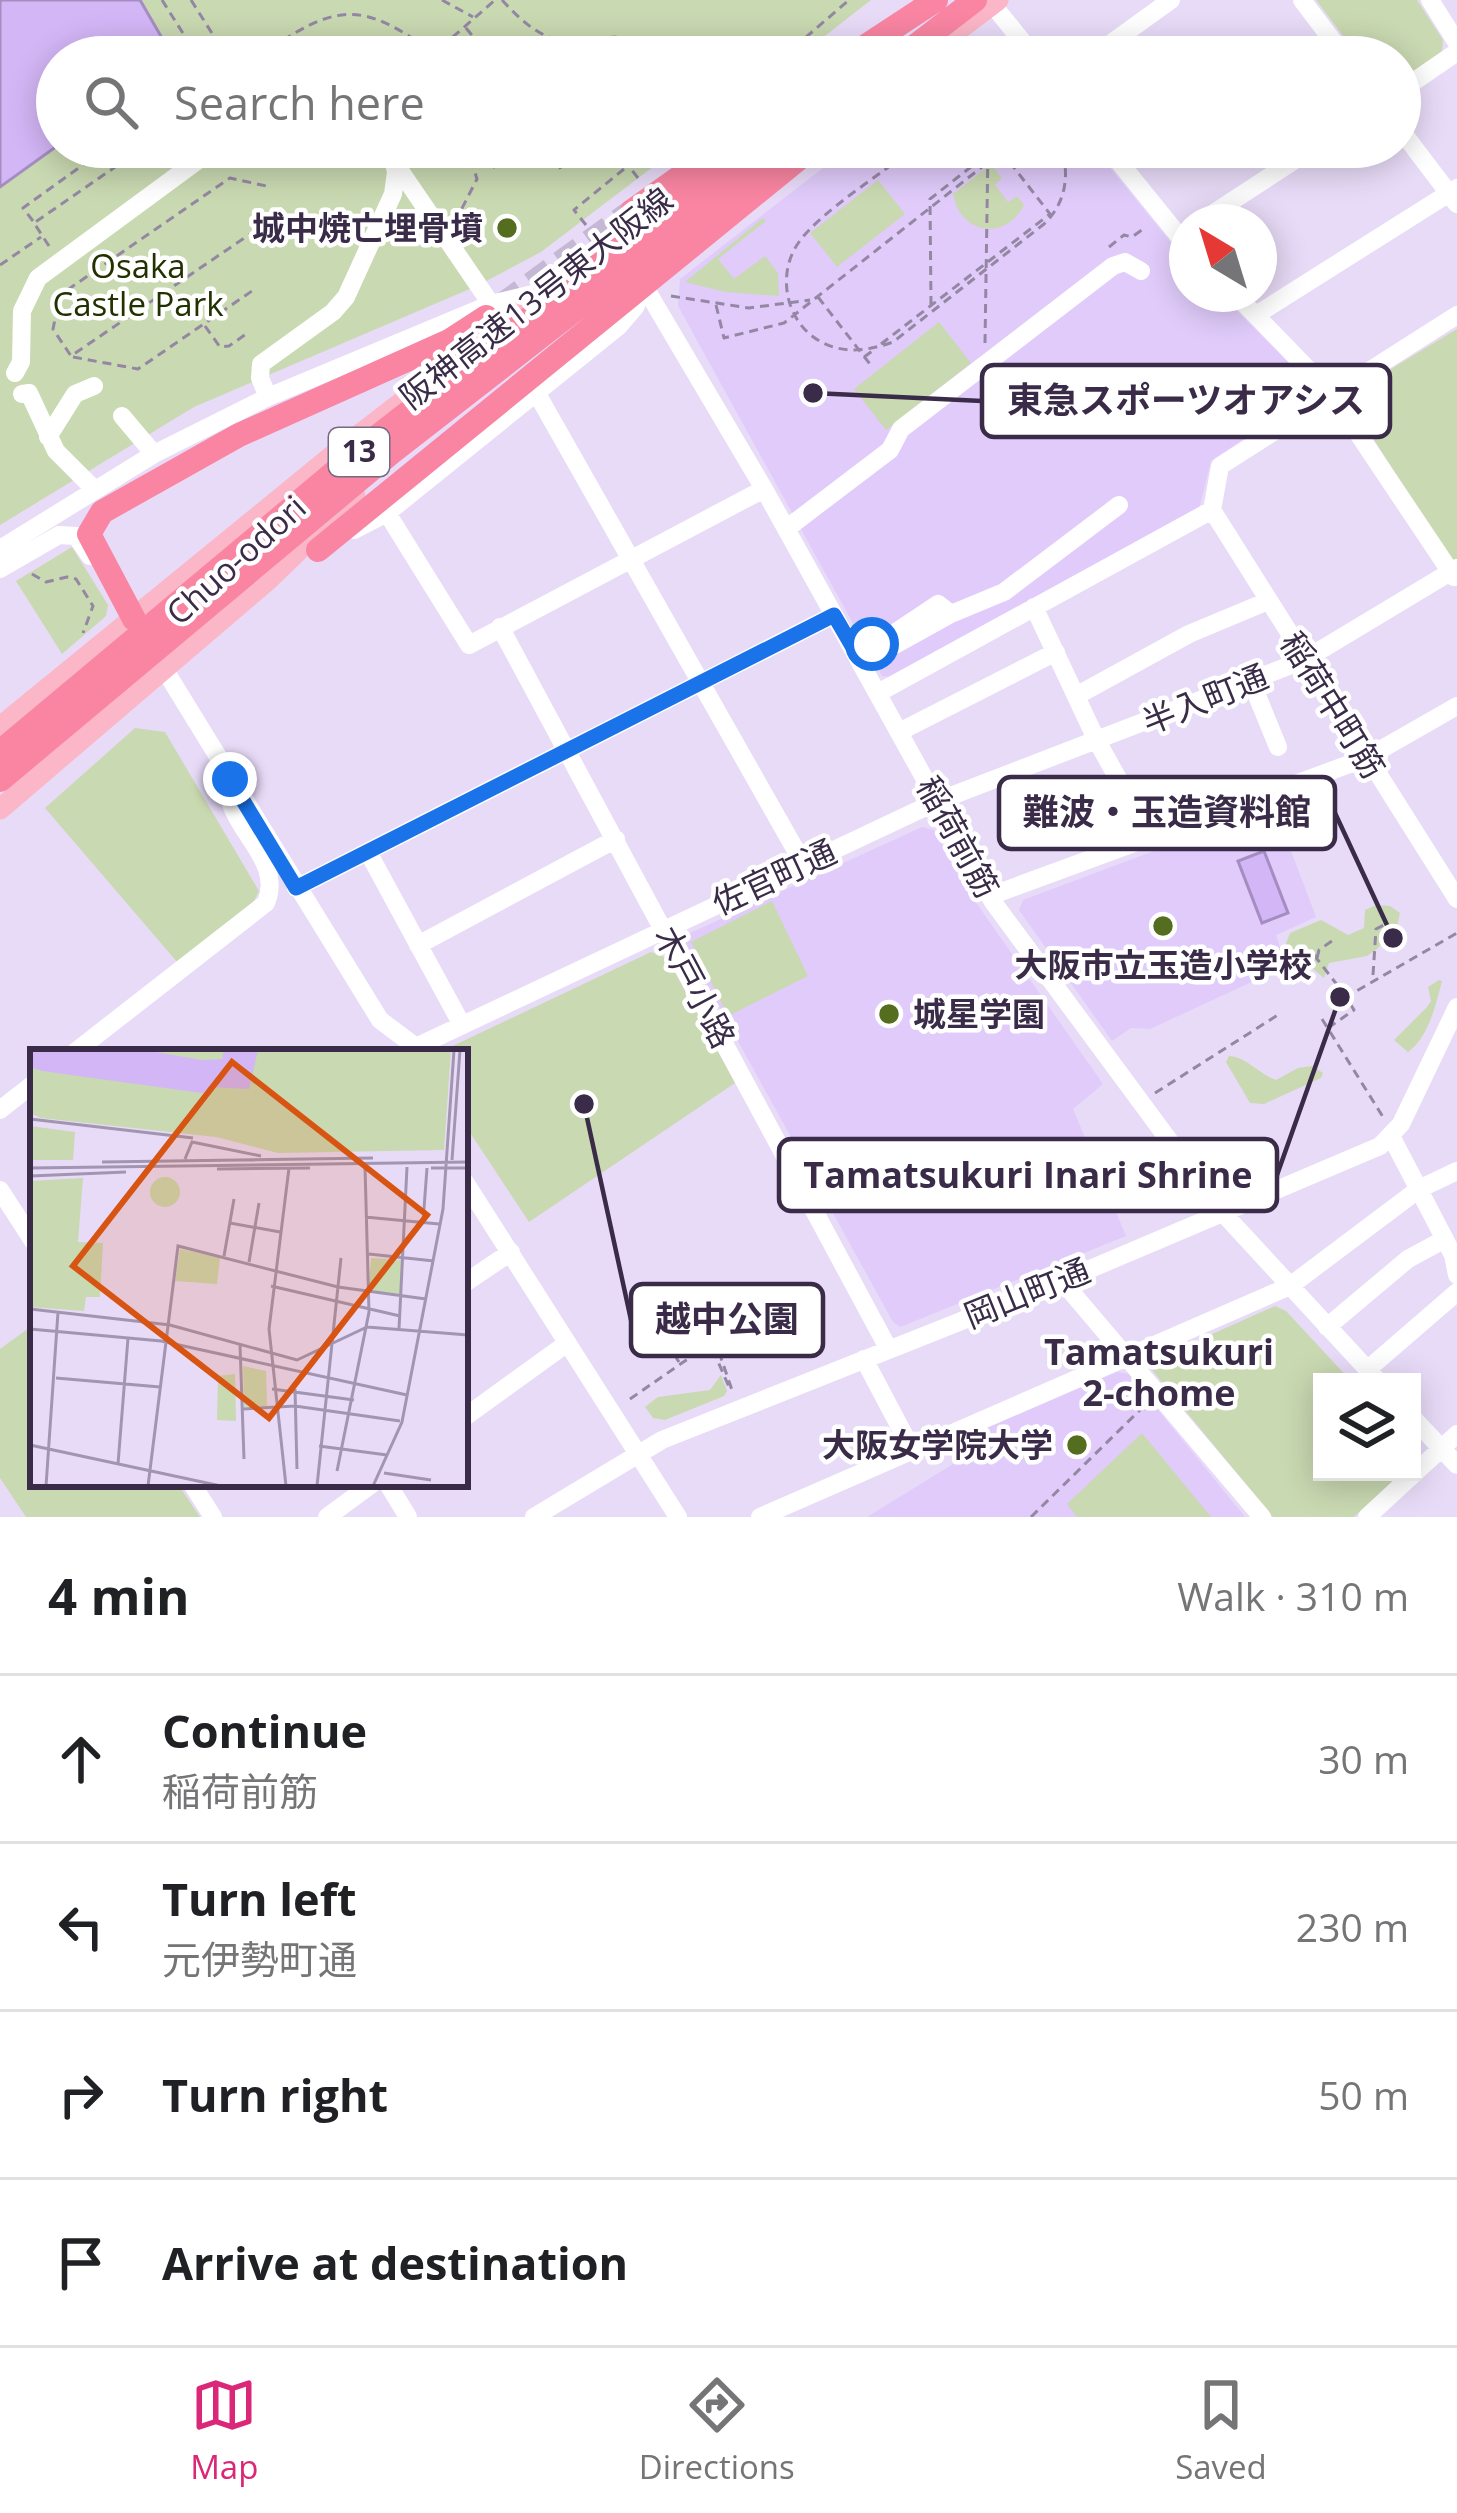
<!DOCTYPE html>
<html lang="en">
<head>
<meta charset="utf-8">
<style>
  body { margin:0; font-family:"Open Sans","Noto Sans JP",sans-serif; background:#f6f6f6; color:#202124 }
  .controls { position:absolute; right:36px; bottom:36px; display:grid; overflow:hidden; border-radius:0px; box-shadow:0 6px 30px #0003 }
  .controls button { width:108px; height:108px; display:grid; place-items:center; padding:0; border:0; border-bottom:3px solid #e0e0e0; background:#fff; color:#202124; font:60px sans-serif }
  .compass { position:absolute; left:1169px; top:204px; width:108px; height:108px; border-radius:50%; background:#fff; box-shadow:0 6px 30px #0003; rotate:322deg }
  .stop { position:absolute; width:36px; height:36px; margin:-27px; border:9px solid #1a73e8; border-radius:50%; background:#fff }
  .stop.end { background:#1a73e8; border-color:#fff; box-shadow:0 3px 12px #0008 }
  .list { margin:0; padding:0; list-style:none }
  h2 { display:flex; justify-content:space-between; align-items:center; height:156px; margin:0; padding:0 48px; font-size:51px }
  h2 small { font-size:39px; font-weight:400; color:#757577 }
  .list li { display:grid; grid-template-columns:78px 1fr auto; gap:36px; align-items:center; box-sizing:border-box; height:168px; padding:0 48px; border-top:3px solid #e0e0e0 }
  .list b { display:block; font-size:45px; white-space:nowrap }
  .list p { margin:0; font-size:39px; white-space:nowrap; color:#757577 }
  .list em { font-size:39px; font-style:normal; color:#757577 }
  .icon { flex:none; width:66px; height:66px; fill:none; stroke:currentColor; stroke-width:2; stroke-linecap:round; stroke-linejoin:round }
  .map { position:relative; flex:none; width:1457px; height:1517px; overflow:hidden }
  .search { position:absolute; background:#fff; box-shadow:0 6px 30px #0003; left:36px; right:36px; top:36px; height:132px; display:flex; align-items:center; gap:30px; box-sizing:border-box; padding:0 42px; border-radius:66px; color:#757577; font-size:45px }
  .sheet { height:828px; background:#fff }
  nav { display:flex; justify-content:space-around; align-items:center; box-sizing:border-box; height:168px; border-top:3px solid #e0e0e0; background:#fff; font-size:33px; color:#757577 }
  nav a { display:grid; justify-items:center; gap:6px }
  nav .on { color:#db2777 }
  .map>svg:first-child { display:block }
  .built { fill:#e0cbfa }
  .green { fill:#c9d9b1 }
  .water { fill:#d3b6f6; stroke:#a58dc2; stroke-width:3 }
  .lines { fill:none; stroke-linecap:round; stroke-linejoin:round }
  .highway-tunnel { stroke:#c5b8d5; stroke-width:24; stroke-dasharray:24 12; stroke-linecap:butt }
  .path { stroke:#9487a3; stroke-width:3; stroke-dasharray:9 6; stroke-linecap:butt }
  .minor { stroke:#fff; stroke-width:18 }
  .major { stroke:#fbb6c7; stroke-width:21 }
  .highway { stroke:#f985a2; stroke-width:24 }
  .route { stroke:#1a73e8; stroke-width:15 }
  .poi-dot { fill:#546d1f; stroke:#fff; stroke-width:4.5 }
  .labels { text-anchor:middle; stroke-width:9; stroke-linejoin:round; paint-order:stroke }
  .shield { fill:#fff; stroke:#756b7f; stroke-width:3 }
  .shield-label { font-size:30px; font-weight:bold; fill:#3a2c48 }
  .poi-label { font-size:33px; font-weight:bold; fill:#3a2c48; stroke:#fff; text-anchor:end }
  .park-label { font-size:33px; fill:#223100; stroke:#fff }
  .street-label { font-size:33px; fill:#3a2c48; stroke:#fff }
  .neighbourhood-label { font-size:36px; font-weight:bold; fill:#3a2c48; stroke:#fff }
  .inset-road { fill:none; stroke:#a295b2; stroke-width:3 }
  .view { fill:#d75412; fill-opacity:0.15; stroke:#d75412; stroke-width:6 }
  .inset-edge { fill:none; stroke:#3a2c48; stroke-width:6 }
  .leader { fill:none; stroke:#3a2c48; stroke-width:4.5 }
  .callout-dot { fill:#3a2c48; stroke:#fff; stroke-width:4.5 }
  .callout { fill:#fff; stroke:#3a2c48; stroke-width:4.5 }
  .callout-label { font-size:36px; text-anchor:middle; font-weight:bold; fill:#3a2c48 }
</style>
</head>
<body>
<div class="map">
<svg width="1457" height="1517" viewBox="0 0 1457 1517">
  <rect width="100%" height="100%" fill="#e8dbf8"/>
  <!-- built -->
  <path class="built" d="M850 147H1093L1187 262V294H1220L1311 385 1309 395 1211 461 1199 509 892 677 882 676 678 306 680 279Z
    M1274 806 1316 917 1276 935 1283 957 1267 964 1271 973 1150 1029 1131 1028 1112 1041 1019 910 1023 900Z
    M922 827 934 830 963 884 1103 1084 1073 1109 1126 1236 900 1327 893 1322 685 945 688 934Z
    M1117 1372 1129 1374 1245 1517H867L971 1453 963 1438Z"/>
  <!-- green -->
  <path class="green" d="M0 0H871L798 57H57V147H679L541 252 479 285 194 407 0 525Z
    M1316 0H1417L1443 40 1442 51 1400 81V57H1359Z
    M987 167 994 168 1002 178 995 185 1008 202 1017 196 1024 205C1005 242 960 234 953 194Z
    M878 180 905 214 837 267 810 233Z
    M763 218 766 221 718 259 734 279 765 256 778 273 779 296 725 292 685 282Z
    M939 322 971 363 886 430 854 389Z
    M1457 329V559L1451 562 1351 403 1353 392Z
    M72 547 108 605 106 616 62 654 16 581Z
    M135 728 165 732 259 891 252 905 178 963 45 808Z
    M772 901 808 976 728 1016 691 942Z
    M1376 905 1390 906 1400 913 1397 927 1377 949 1367 956 1329 963 1324 978 1285 946 1290 933 1321 920 1348 935 1364 928 1365 910Z
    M651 952 667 958 735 1083 529 1222 465 1125V1052H440Z
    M1439 980 1442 981C1436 1005 1428 1038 1408 1052L1394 1040 1427 1007 1431 1001 1428 987Z
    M1229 1056C1245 1056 1259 1074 1276 1080L1298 1068 1312 1066 1323 1073 1321 1078 1264 1104 1250 1103 1226 1062Z
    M1275 1306 1286 1311 1352 1382H1322V1472H1402L1354 1517H1273L1151 1369 1154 1360Z
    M33 1325V1484H178L200 1517H26L0 1478V1349Z
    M721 1375 727 1391 724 1396 665 1420 653 1418 645 1407 658 1397 710 1390Z
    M1142 1433 1211 1517H1077L1067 1504Z"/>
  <!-- water -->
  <path class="water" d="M0 0H140L173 57H57V146L0 187Z
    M1264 851 1288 913 1262 923 1238 861Z"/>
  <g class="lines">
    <!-- highway-tunnel -->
    <path class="highway-tunnel" d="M502 305 632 211"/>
    <!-- path -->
    <path class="path" d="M162 0 198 57
      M191 0 227 57
      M442 0 473 17
      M502 0C527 27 549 46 588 42 598 41 607 37 617 37L638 57
      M466 28 490 57
      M977 44 988 57
      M258 57C337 2 360 0 434 53
      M430 57 495 0
      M532 57 542 55 552 42
      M783 57 849 0
      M551 147 561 170
      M671 147 678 155
      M916 147C885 171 820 212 799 242 778 271 784 314 812 336 837 355 865 352 893 342L1044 224C1066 203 1070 175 1061 147
      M490 164 494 167 501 159 491 147
      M638 178 627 164 649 147
      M33 221 23 208 108 147
      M455 222 477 179 467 147
      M586 225 574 210 624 169
      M256 230 71 356 53 329 60 295 230 178 271 187
      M49 246 34 223 144 147
      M1109 247 1124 235 1132 237 1146 227
      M0 265 41 237
      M671 296 749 308 810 300
      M818 297 873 368
      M716 305 724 338 784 323 987 163
      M931 305 930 199 995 148
      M205 326 220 347 229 346 246 334
      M985 343 988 147
      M881 344 1050 214 998 147
      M73 357 138 369 252 291
      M864 357 874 350
      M32 574 46 582 67 577 76 579 93 606 83 633
      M1314 955 1345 995
      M1317 958 1319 950 1336 938
      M1373 975 1376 929 1386 924
      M1322 1019 1383 1117
      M1328 1028 1354 1010 1346 997 1457 933
      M1155 1093 1281 1013
      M691 1291 714 1326 692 1355
      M668 1345 679 1362
      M671 1349 707 1325 685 1292 693 1287 720 1328 721 1358 733 1393
      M698 1353 713 1350 729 1387
      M630 1399 718 1338
      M1031 1517 1144 1406"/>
    <!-- minor -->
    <path class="minor" d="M1302 0 1345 57
      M1430 0 1457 43
      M992 4 1035 57
      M1092 57 1171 0
      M1400 91 1457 52
      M1400 129 1457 204
      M384 147 491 304
      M1107 147 1187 246
      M1200 222 1315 147
      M637 274 764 489 993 902 1222 1212 1379 1382
      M1235 294 1331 393 1454 577
      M1256 315 1457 188
      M15 373 21 362 22 311 38 278 216 147
      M536 392 803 863
      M22 394 29 393 56 451 95 490
      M268 397 260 378 261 364 333 312 346 297 393 194 396 172 393 159
      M122 416 154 454
      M48 437 75 394 94 386
      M1212 510 1457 899
      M1212 510 1220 466 1457 315
      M387 513 469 645 764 489
      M786 529 890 450 901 429 1113 266 1125 262 1141 271
      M354 530 387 513 619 326 636 306 637 287
      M0 549 154 454 268 397 491 304 541 292
      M0 569 59 535 76 536 90 556
      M1034 607 1097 741 1150 836
      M500 627 888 1348
      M896 632 938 604 951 614
      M858 658 877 655 951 614 1004 592 1119 505
      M158 659 380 1020 416 1047
      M1251 681 1278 747
      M878 693 1212 510
      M1076 696 1189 634 1268 601
      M899 732 1056 652
      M368 852 462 1025
      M296 888 834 615
      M990 896 1366 758 1457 706
      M418 945 616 839
      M416 1047 938 801 1304 660 1457 568
      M75 1052 266 903C286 855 219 825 230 779
      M0 1110 33 1084
      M1391 1136 1453 1255 1457 1275
      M465 1182 678 1517
      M0 1190 33 1241
      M1062 1281 1262 1517
      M465 1283 511 1252
      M1327 1327 1408 1259 1445 1239
      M864 1359 911 1448
      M1368 1369 1457 1292
      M465 1417 566 1344
      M1412 1417 1457 1465
      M192 1484 213 1517
      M388 1484 408 1517
      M327 1517 372 1484
      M534 1517 662 1440 1062 1281 1380 1146 1401 1124 1457 1007
      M760 1517 1290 1286 1419 1189 1457 1171
      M1367 1517 1457 1434"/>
    <!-- major -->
    <path class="major" d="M923 57 998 0
      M0 727 337 452 600 249
      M0 809 268 580 355 496"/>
    <!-- highway -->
    <path class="highway" d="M849 57 936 0
      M901 57 975 0
      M632 211 722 147
      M318 550 813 147
      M134 619 89 534 102 512 239 435 449 341 486 317
      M0 752 373 440 749 147
      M0 780 392 452 784 147"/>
  </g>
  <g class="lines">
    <!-- route -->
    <path class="route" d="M230 779 296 888 834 615 859 658 872 644"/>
  </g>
  <!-- markers -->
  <g class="poi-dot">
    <circle cx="507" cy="228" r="12"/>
    <circle cx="1163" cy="926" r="12"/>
    <circle cx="889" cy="1014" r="12"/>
    <circle cx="1077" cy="1445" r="12"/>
  </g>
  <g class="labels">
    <!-- shield labels -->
    <rect class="shield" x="329" y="428" width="60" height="48" rx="9"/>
    <g class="shield-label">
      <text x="359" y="462">13</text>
    </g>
    <!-- poi labels -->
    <g class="poi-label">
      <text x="483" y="240">城中焼亡埋骨墳</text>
      <text x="1163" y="977" text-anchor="middle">大阪市立玉造小学校</text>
      <text x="913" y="1026" text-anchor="start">城星学園</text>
      <text x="1053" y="1457">大阪女学院大学</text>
    </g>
    <!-- park labels -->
    <g class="park-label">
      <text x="138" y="278">Osaka<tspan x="138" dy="38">Castle Park</tspan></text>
    </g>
    <!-- street labels -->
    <g class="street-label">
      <text transform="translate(536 298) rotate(-38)" y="12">阪神高速13号東大阪線</text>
      <text transform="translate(236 560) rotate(-42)" y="12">Chuo-odori</text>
      <text transform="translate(1205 699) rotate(-22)" y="12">半入町通</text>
      <text transform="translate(1333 705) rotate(58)" y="12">稲荷中町筋</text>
      <text transform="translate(958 837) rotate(61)" y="12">稲荷前筋</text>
      <text transform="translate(774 877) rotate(-25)" y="12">佐官町通</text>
      <text transform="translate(695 987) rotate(62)" y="12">木戸小路</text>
      <text transform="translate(1027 1293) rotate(-22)" y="12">岡山町通</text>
    </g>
    <!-- neighbourhood labels -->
    <g class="neighbourhood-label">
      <text x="1159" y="1365">Tamatsukuri<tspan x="1159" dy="41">2-chome</tspan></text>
    </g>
  </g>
  <!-- overview -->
  <g transform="translate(30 1049)">
    <rect width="438" height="438" fill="#e8dbf8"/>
    <path d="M0 1H421L414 101 248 104 186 88 11 69 0 64ZM0 77 45 83 43 111H0ZM120 143a15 15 0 1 1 30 0a15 15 0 1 1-30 0ZM53 129 48 193 73 194 70 248H56L54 262 0 258V132ZM150 200 190 209 187 235 145 232ZM341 209 373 211 370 245 338 241ZM213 317 236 322 237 357 214 358ZM205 325 206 372 187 371 188 327Z" fill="#c9d9b1"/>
    <path d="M0 1 120 2 172 11 192 10 194 1H228L219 40 180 38 179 45 12 22 0 18Z" fill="#d3b6f6"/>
    <path class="inset-road" d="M0 70 163 89M155 110 162 93 231 107M422 111 430 1M72 113 343 109M0 119 438 113M401 119H438M187 120 280 119M0 127 96 123M335 168 409 175M393 173 397 119M200 174 250 183M339 205 404 212M194 207 204 150M219 213 229 154M241 237 370 267M0 260 140 276 267 311 337 278 438 286M0 280 131 292 377 346M369 280 377 118M210 296 214 410M26 329 130 338M242 340 324 351M265 340 267 420M213 360 265 357 370 372M0 396 191 437M289 397 357 406M88 415 98 289M307 422 339 263 335 118M354 424 401 431M16 437 28 263M118 437 148 197 308 238 396 250M256 437 239 280 259 119M287 437 311 209M343 437 372 373 413 160 424 1"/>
    <path class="view" d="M202 13 397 166 239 369 43 217Z"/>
    <rect width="438" height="438" class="inset-edge"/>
  </g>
  <!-- callouts -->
  <path class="leader" d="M813 393L982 401M1393 938L1335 813M1340 997L1277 1175M584 1104L631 1320"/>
  <g class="callout-dot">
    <circle cx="813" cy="393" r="12"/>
    <circle cx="1393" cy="938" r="12"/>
    <circle cx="1340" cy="997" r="12"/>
    <circle cx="584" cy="1104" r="12"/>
  </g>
  <g class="callout">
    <rect x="982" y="365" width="408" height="72" rx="12"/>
    <rect x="999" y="777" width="336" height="72" rx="12"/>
    <rect x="779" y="1139" width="498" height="72" rx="12"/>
    <rect x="631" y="1284" width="192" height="72" rx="12"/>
  </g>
  <g class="callout-label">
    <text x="1186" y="413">東急スポーツオアシス</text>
    <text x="1167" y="825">難波・玉造資料館</text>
    <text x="1028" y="1188">Tamatsukuri Inari Shrine</text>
    <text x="727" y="1332">越中公園</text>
  </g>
</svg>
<div class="controls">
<button><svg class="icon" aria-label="layers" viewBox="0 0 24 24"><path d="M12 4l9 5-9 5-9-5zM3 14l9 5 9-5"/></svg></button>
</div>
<svg class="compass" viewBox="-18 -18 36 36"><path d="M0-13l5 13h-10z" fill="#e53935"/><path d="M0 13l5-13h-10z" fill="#757577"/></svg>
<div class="stop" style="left:872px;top:644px"></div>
<div class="stop end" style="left:230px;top:779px"></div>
<div class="search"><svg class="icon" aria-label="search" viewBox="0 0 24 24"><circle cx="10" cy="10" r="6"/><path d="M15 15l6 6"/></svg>Search here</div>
</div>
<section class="sheet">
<h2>4 min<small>Walk · 310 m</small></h2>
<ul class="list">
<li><svg class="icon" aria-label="ahead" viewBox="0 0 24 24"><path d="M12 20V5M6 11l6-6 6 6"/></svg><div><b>Continue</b><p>稲荷前筋</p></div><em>30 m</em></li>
<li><svg class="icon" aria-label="left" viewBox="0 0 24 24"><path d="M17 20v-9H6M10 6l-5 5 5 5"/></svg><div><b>Turn left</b><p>元伊勢町通</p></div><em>230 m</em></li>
<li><svg class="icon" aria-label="right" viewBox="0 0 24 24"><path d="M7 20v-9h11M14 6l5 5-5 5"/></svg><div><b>Turn right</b></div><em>50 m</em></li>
<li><svg class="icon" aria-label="arrive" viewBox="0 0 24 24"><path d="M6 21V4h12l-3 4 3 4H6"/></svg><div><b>Arrive at destination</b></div></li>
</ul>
</section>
<nav>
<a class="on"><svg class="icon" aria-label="map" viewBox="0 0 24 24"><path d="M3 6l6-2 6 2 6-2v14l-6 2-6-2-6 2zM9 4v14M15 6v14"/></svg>Map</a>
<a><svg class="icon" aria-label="directions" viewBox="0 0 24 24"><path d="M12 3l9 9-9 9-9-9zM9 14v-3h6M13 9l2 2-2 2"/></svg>Directions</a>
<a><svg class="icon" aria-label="saved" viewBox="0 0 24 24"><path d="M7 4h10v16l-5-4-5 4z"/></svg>Saved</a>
</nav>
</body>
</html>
